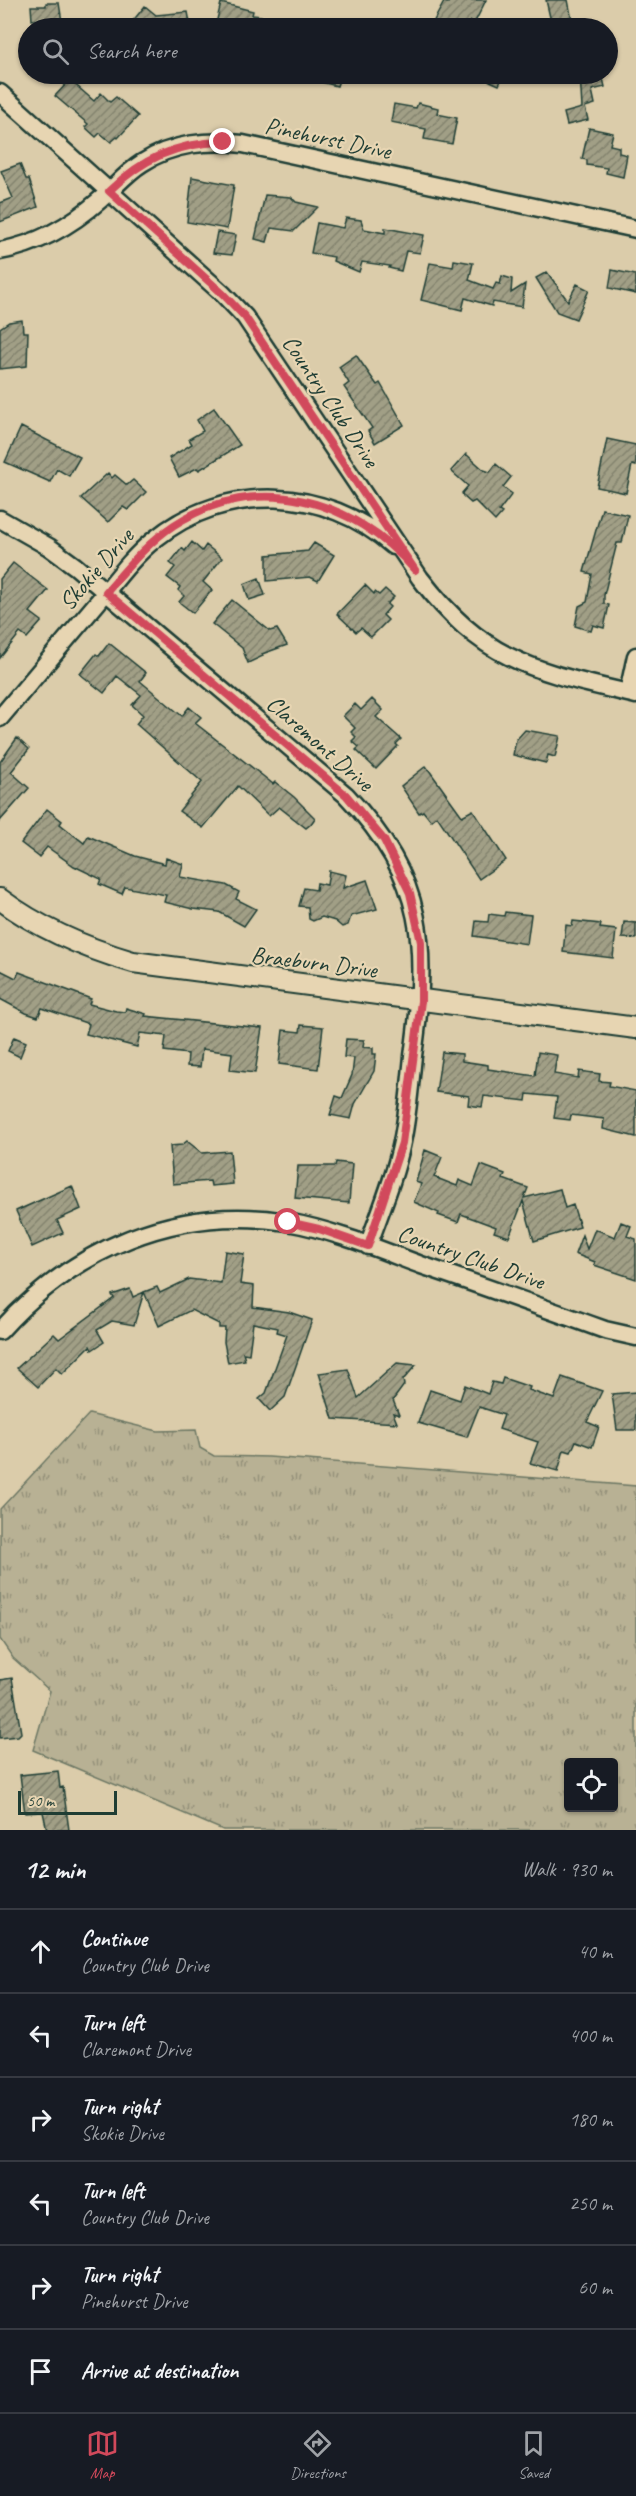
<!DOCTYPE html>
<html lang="en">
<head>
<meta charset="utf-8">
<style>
  body { margin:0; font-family:Caveat,sans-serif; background:#242831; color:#f1f3f6 }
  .controls { position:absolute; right:18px; bottom:18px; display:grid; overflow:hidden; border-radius:6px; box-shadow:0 2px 4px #0004 }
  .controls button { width:54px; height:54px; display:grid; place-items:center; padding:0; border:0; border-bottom:2px solid #363941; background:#171b24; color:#f1f3f6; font:30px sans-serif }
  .scale { position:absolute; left:18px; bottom:15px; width:99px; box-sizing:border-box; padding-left:6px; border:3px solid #1f3d34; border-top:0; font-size:16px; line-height:21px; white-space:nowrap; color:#1f3d34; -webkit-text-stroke:4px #e7d5b2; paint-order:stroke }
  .stop { position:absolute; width:18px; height:18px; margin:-14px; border:4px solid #d1495b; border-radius:50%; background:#fff }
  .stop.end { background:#d1495b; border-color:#fff; box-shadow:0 2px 6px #0008 }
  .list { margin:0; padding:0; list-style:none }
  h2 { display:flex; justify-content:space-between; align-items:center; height:78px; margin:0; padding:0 24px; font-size:26px }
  h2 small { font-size:20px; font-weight:400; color:#9ea1a6 }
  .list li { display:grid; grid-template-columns:39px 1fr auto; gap:18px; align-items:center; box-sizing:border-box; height:84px; padding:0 24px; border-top:2px solid #363941 }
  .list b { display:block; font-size:22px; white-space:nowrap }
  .list p { margin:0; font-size:20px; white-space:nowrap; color:#9ea1a6 }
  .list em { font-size:20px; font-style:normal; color:#9ea1a6 }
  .icon { flex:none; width:33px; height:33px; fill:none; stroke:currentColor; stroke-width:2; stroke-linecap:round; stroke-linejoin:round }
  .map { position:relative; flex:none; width:636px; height:1830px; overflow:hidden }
  .search { position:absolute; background:#171b24; box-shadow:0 2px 4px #0004; left:18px; right:18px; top:18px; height:66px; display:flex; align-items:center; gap:15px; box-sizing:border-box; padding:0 21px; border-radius:33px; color:#9ea1a6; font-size:22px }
  .sheet { height:582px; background:#171b24 }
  nav { display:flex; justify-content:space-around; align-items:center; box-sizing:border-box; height:84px; border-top:2px solid #363941; background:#171b24; font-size:16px; color:#9ea1a6 }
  nav a { display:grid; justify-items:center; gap:3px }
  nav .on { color:#d1495b }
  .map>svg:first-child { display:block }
  .grass { fill:url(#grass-tufts); stroke:#6c7764; stroke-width:1.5; fill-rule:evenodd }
  .building { fill:url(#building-hatch); stroke:#1f3d34; stroke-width:1.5 }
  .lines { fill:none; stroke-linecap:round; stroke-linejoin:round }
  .minor-casing { stroke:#1f3d34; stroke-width:21 }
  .tertiary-casing { stroke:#1f3d34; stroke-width:24 }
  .minor { stroke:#e7d5b2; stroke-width:16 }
  .tertiary { stroke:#e7d5b2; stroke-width:20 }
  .route { stroke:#d1495b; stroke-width:8 }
  .labels { text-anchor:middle; stroke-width:4.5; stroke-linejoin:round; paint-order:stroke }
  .street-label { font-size:24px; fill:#1f3d34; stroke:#e7d5b2 }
</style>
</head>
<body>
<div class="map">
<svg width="636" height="1830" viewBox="0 0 636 1830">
  <defs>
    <pattern id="grass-tufts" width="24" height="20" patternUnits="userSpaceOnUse" patternTransform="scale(1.5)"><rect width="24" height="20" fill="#b8b194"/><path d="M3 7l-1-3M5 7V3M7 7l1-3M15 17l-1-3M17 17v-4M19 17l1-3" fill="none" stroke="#95917a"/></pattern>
    <pattern id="building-hatch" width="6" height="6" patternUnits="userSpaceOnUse" patternTransform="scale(1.5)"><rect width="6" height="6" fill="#a19f86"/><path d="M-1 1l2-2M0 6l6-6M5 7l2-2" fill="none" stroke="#83836e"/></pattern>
  </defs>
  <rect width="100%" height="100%" fill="#dbccaa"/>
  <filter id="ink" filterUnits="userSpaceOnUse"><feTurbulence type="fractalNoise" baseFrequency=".0167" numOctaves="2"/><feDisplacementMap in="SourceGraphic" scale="12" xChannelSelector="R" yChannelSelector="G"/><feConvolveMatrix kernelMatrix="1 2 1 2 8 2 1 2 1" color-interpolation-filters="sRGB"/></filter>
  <g filter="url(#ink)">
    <!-- grass -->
    <path class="grass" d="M89 1414 158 1431 196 1430 200 1448 214 1456 269 1457 636 1486V1830H223L33 1750 50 1691 13 1658 0 1639V1509ZM568 1762H614V1808H568Z"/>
    <!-- building -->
    <path class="building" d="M450 0H486L474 24 470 21 466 28H430L444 2 448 3Z
      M546 0H568L572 20 552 26Z
      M46 3H59L63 28H41L48 19 32 20 31 6H46Z
      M221 3 253 11 252 15 261 16 258 28H215Z
      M145 6 156 15 188 12 191 28H127Z
      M322 74H341L337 86 321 82Z
      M474 74H504L499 85Z
      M580 74H602L605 87 592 90 595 104 585 107 588 120 567 125 564 113 582 108Z
      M70 80 94 101 101 93 110 102 116 97 138 116 118 138 117 137 111 142 100 133 96 137 85 127 88 124 55 96Z
      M418 103 438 108 437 114 457 118 452 144 424 139 426 129 391 122 394 104 416 108Z
      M589 128 613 133 610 145 619 147V153L627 155 623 177 606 173 607 168 587 165V160L582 159Z
      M20 164 26 179H29L38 207 0 222V203L13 198 1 171Z
      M192 177 234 185 227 229 187 222Z
      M265 195 291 197 296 202 318 207 294 231 271 228 267 242 255 239Z
      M346 218 361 220 364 229 385 233V228L424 235 420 253 406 251 401 271 389 268 390 266 362 262 359 272 333 261 334 257 311 253 317 223 343 228Z
      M217 232 236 235 232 255 213 253Z
      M454 260 473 263 469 280 493 289 496 283 500 284 502 276 512 279 511 293 525 284 522 307 493 302 492 306 465 298 462 310 421 300 430 263 453 267Z
      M612 270 636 275V294L609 288Z
      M547 272 568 301 577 284 589 290 576 319 557 312 536 278Z
      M22 320 23 332H28L27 366 0 369V328L9 322Z
      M356 355 377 385 380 383 404 425 375 443 368 431 372 428 344 387 349 383 339 367Z
      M214 408 240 445 199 470 197 468 179 477 169 458 192 444 189 439 203 431 197 420Z
      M21 427 80 457 69 476 57 469 50 482 5 462Z
      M607 439 636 445V466L632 465 626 493 597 487Z
      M466 454 484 470 490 472 496 464 511 477 503 487 512 494 499 511 502 513 495 521 475 501 471 503 463 496 462 493 468 486 451 471Z
      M108 473 112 478 115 475 127 485 133 480 146 492 128 510 123 507 108 522 81 498Z
      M602 509 628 515 622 543H617L604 595V604L609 605 604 628 593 625 591 631 575 626 579 606 587 602 592 574 584 572Z
      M192 542 202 551 206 545 222 558 203 582 212 590 193 613 179 602 184 596 178 590 180 587 167 577 175 567 170 563 182 548 185 551Z
      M314 543 334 555 318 581 310 577 267 581V555L308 551Z
      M13 563 48 590 30 612 42 621 27 638 20 633 0 658V579Z
      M259 578 265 595 249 600 244 584Z
      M365 585 374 594 375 592 379 595 385 589 394 597 387 604 390 607 383 615 388 620 371 637 361 628 356 632 337 614Z
      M232 600 270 631 277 629 287 645 262 654 263 656 248 663 242 648 212 624Z
      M109 643 146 673 140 681 182 716 189 707 201 717 195 723 263 776 273 784 275 782 294 797 315 818 311 824 306 828 279 807 269 816 238 786 203 828 179 811 202 782 136 724 143 715 132 705 141 695 117 676 104 693 80 674 96 654 99 656Z
      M372 699 383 710 376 717 401 739 396 744 398 746 376 769 356 750 359 747 352 741 356 737 351 732 355 728 343 716 355 704 361 710Z
      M525 730 560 736 555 757 548 755 546 763 513 755 516 740Z
      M17 738 29 749 11 772 29 788 0 821V762Z
      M426 766 462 816 473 810 506 860 479 879 437 816 431 821 423 811 419 813 401 786Z
      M47 809 62 821 60 824 84 843 88 836 135 856 165 864 166 858 183 864 180 877 226 885 239 892 236 899 256 909 244 926 219 912 193 909 164 902 166 895 125 887 122 894 99 884 101 879 74 866 47 847 39 857 21 843Z
      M329 871 346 875 343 888 367 880 377 909 351 916 348 925 342 927 335 921 322 917 313 921 309 919 308 907 299 906 304 888 316 890 317 883 327 885Z
      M505 912 531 915 527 944 474 936 476 921 488 922 489 914 504 916Z
      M573 921 601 924 600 928 616 930 613 958 563 952 566 925 572 926Z
      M624 922 636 923V939L622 938Z
      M0 970 16 978 19 972 91 999 89 1004 116 1011 125 1012 126 1008 146 1014 145 1016 262 1028 255 1073 230 1070 232 1053 202 1049 200 1067 187 1066 188 1054 164 1051 166 1036 140 1033 137 1047 86 1034 89 1024 42 1008 38 1017 26 1013 0 999Z
      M301 1025 323 1027 318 1069 279 1064 283 1030 300 1032Z
      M14 1037 26 1042 20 1057 8 1051Z
      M346 1039 364 1040 363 1047 373 1048V1054H376L374 1071 355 1104 351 1119 330 1115 336 1096 342 1098 352 1075 354 1058 344 1057Z
      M442 1052 462 1054V1061L488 1065V1069L535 1076 538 1052 557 1055 554 1074 578 1078 579 1071 600 1074 599 1081 610 1082 609 1086 636 1091V1137L603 1129 604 1119 571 1115 570 1120 554 1118 557 1097 527 1094 526 1101 484 1096 482 1107 468 1105 469 1096 436 1092Z
      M187 1141 202 1153 230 1151 233 1184 211 1186 210 1181 173 1184 170 1146 182 1145Z
      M425 1150 442 1157 434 1177 457 1186 459 1180 473 1186 481 1165 505 1174 503 1179 528 1188 524 1198 560 1189 565 1208 573 1205 580 1227 534 1241 523 1201 509 1237 494 1232 496 1227 461 1214 458 1222 438 1215 439 1213 414 1202 421 1184 416 1182Z
      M336 1162 352 1164 349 1203 295 1198 298 1166H335Z
      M72 1186 81 1209 57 1220 63 1233 32 1247 16 1211Z
      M621 1222 631 1226 627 1236 636 1239V1279L594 1265 595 1262 575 1254 582 1235 587 1249 595 1229 615 1237Z
      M225 1251 244 1254 240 1284 254 1286 253 1307 289 1312 312 1320 285 1397 270 1411 259 1399 266 1393 287 1335 277 1332 278 1328 253 1323 249 1354 243 1353 245 1360 228 1363 224 1342 225 1328H219V1324L191 1310 159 1326 144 1292 157 1287 160 1293 189 1279 221 1283Z
      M130 1289 133 1297 144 1292 134 1325 112 1321 97 1330 104 1342 92 1350 90 1346 62 1374 56 1368 38 1387 17 1368 54 1334 59 1339 114 1298 112 1295Z
      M397 1363 416 1365 403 1380 404 1385 393 1400 399 1415 393 1413 397 1423 333 1419 319 1373 348 1369 358 1398Z
      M562 1377 602 1391 587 1422 599 1427 592 1447 576 1441 571 1452 564 1450 558 1471 530 1463 538 1442 499 1429 504 1415 479 1407 467 1437 418 1423 430 1390 460 1400 465 1385 488 1394 492 1382 501 1384 503 1378 530 1387 529 1390 554 1399Z
      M636 1392V1430H617L612 1394Z
      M12 1678 21 1733 18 1736 0 1738V1680Z
      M58 1771 60 1788 63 1787 69 1830H47L43 1812 25 1813 20 1775Z"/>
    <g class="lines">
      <!-- minor casing -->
      <g class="minor-casing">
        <path id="minor" d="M0 93 223 294 245 317 420 578C486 664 537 671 636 695
          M0 251C38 244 72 225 101 199 115 187 126 173 142 163 173 143 207 140 243 144L636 229
          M0 519 49 547 75 566 346 795C427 880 428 946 413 1056 410 1084 408 1114 402 1142 395 1177 380 1212 368 1246
          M628 693 636 656
          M0 718C32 680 65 641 97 603 115 581 133 556 155 539 226 482 325 486 393 546
          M0 1331C73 1249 176 1204 287 1222 333 1230 378 1249 421 1265 483 1286 544 1308 605 1330L636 1337"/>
      </g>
      <!-- tertiary casing -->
      <g class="tertiary-casing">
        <path id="tertiary" d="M0 899C40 929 85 948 133 962L636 1028"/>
      </g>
      <!-- minor -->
      <use href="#minor" class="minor"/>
      <!-- tertiary -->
      <use href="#tertiary" class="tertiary"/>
    </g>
  </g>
  <g class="lines" filter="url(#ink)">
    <!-- route -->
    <path class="route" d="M223 142C176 143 142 159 109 191L223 294 245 317 415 570C353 499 258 471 174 525 147 543 127 568 106 592L346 795 384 840 410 893 421 942V1001L402 1143 368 1246 319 1229 288 1222"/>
  </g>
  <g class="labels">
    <!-- street labels -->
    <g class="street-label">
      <text transform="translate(328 138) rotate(12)" y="8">Pinehurst Drive</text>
      <text transform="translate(331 401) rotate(56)" y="8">Country Club Drive</text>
      <text transform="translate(96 569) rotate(-49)" y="8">Skokie Drive</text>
      <text transform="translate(320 743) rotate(41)" y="8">Claremont Drive</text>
      <text transform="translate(314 962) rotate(7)" y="8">Braeburn Drive</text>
      <text transform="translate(471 1257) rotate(19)" y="8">Country Club Drive</text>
    </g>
  </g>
</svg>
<div class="controls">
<button><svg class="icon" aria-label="locate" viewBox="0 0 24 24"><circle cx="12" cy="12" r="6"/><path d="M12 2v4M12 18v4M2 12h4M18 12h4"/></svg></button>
</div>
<div class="scale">50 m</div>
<div class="stop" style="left:288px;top:1222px"></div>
<div class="stop end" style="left:223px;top:142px"></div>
<div class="search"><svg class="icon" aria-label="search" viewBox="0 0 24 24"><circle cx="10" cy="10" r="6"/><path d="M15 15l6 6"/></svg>Search here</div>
</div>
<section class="sheet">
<h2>12 min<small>Walk · 930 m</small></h2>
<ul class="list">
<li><svg class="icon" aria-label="ahead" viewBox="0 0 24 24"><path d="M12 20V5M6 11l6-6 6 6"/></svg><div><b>Continue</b><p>Country Club Drive</p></div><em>40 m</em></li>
<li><svg class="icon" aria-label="left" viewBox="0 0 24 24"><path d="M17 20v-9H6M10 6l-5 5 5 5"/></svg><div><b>Turn left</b><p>Claremont Drive</p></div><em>400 m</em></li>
<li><svg class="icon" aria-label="right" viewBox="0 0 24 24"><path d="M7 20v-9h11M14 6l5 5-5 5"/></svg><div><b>Turn right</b><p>Skokie Drive</p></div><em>180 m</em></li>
<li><svg class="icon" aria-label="left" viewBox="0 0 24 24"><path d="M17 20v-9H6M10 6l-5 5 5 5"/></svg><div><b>Turn left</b><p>Country Club Drive</p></div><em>250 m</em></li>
<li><svg class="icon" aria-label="right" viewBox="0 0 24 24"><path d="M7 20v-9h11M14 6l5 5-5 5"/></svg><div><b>Turn right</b><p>Pinehurst Drive</p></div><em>60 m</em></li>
<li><svg class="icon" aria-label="arrive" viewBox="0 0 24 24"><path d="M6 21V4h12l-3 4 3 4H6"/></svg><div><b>Arrive at destination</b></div></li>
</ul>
</section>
<nav>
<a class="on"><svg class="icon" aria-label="map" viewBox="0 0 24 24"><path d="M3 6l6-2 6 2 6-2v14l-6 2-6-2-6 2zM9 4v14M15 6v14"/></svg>Map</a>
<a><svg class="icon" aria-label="directions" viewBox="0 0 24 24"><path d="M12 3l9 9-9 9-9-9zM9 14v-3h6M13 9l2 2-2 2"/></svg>Directions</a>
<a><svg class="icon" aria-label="saved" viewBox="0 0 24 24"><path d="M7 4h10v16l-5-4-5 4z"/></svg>Saved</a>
</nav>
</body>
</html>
